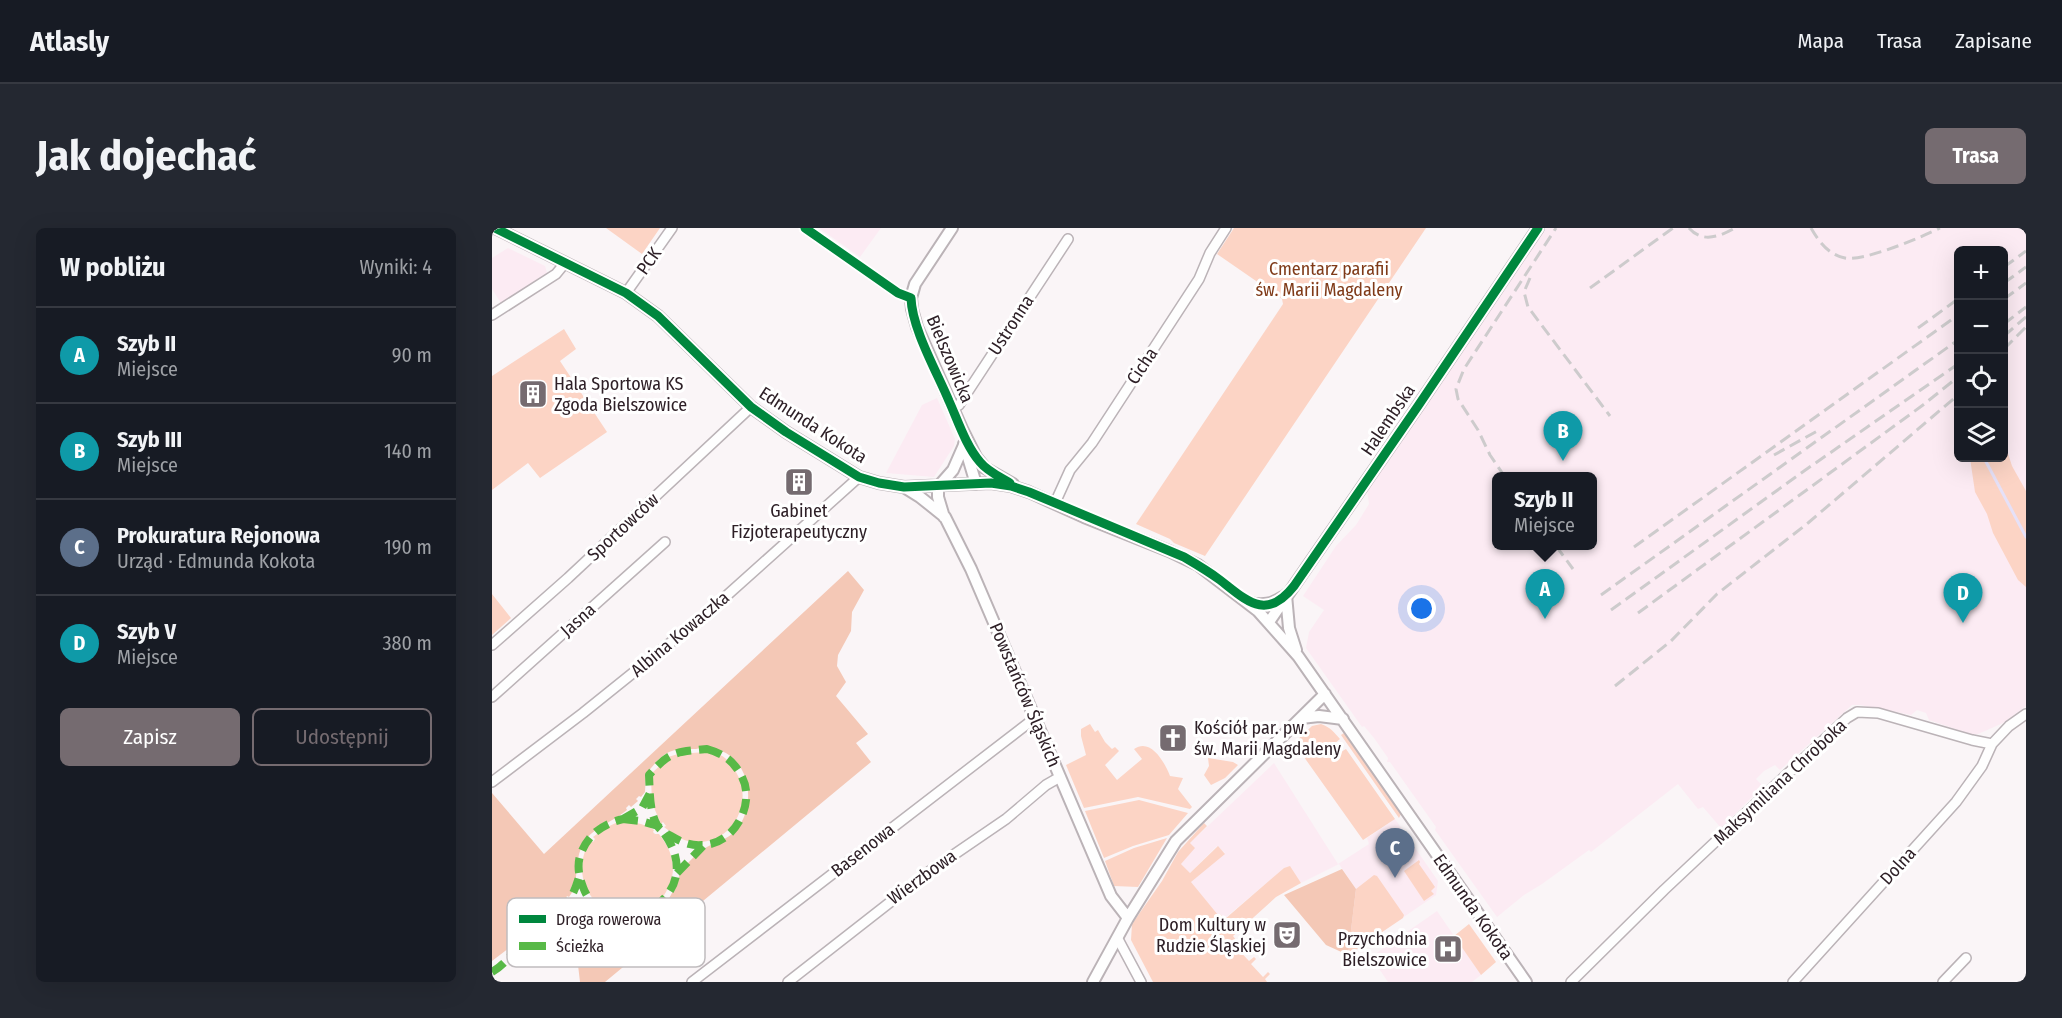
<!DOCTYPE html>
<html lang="pl">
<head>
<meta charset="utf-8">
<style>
  body { margin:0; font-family:"Fira Sans Condensed",sans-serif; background:#242831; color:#f1f3f6 }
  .controls { position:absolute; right:18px; top:18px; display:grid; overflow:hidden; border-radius:9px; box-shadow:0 6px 24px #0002 }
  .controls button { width:54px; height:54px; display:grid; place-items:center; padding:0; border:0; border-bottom:2px solid #363941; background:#171b24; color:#f1f3f6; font:30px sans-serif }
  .you { position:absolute; left:930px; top:381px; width:21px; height:21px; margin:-15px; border:4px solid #fff; border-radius:50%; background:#1a73e8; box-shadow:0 0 0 9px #1a73e833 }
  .badge { display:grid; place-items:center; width:39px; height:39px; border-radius:50%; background:#756b70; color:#fff; font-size:20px; font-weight:700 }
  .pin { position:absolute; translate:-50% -50px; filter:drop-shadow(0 2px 3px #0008) }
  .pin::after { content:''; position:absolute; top:32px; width:21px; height:18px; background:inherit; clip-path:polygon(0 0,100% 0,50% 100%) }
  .popup { position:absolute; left:1000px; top:244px; width:105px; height:78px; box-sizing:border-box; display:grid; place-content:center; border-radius:9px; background:#171b24; filter:drop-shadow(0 2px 4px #0005); font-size:20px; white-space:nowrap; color:#9ea1a6 }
  .popup b { font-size:22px; color:#f1f3f6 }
  .popup::after { content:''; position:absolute; left:50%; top:100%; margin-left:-12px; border:12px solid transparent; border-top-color:#171b24 }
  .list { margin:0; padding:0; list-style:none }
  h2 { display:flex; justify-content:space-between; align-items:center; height:78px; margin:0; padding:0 24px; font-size:26px }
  h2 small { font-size:20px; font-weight:400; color:#9ea1a6 }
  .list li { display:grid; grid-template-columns:39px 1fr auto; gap:18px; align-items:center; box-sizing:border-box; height:96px; padding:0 24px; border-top:2px solid #363941 }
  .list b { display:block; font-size:22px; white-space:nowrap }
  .list p { margin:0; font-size:20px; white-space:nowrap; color:#9ea1a6 }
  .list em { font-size:20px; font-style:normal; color:#9ea1a6 }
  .actions { display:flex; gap:12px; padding:18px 24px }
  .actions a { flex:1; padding:14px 0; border:2px solid #756b70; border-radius:9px; text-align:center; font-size:21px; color:#756b70 }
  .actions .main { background:#756b70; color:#fff }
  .icon { flex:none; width:33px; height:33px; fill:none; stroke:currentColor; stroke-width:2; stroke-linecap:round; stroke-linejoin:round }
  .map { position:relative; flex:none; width:1534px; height:754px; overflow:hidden; border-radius:9px }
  header { display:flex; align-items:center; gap:36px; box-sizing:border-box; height:84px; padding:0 30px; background:#171b24; border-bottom:2px solid #363941 }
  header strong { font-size:28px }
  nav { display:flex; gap:33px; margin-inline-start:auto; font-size:21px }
  .intro { display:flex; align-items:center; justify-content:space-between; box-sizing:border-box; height:144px; padding:0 36px }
  h1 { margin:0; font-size:42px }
  .button { padding:15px 27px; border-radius:9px; background:#756b70; color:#fff; font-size:21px; font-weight:700 }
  main { display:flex; gap:36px; padding:0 36px }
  aside { flex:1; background:#171b24; border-radius:9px; box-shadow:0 6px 24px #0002 }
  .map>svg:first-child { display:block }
  .built { fill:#fcebf3; fill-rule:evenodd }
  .green { fill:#fcd4c5 }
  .forest { fill:#f4c8b6 }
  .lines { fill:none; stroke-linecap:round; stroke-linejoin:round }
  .stream { stroke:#e6e1f8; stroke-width:3 }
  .minor-casing { stroke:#bbb3b7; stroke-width:12 }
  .tertiary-casing { stroke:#bbb3b7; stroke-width:14 }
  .minor { stroke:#fefefe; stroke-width:9 }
  .tertiary { stroke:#fefefe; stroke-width:10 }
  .rail { stroke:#cdcbcc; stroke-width:3; stroke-dasharray:12 6; stroke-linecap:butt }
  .quiet { stroke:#58b947; stroke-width:8; stroke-dasharray:15 8; stroke-linecap:butt }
  .cycleway-casing { stroke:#fff; stroke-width:13 }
  .cycleway { stroke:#00873e; stroke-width:9 }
  .labels { text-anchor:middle; stroke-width:6; stroke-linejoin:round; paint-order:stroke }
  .street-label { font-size:18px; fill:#2e2027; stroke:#fff }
  .park-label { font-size:18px; fill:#7f3a18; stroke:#fff }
  .poi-label { font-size:18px; fill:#2e2027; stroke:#fff; text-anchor:start }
  .key { fill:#fff; stroke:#c0bcbe; stroke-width:1.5 }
  .key-label { font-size:16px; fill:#2e2027 }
</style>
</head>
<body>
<header>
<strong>Atlasly</strong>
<nav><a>Mapa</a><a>Trasa</a><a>Zapisane</a></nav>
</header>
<div class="intro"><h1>Jak dojechać</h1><a class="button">Trasa</a></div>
<main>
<aside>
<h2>W pobliżu<small>Wyniki: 4</small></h2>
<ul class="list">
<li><span class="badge" style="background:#0f9aa8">A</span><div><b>Szyb II</b><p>Miejsce</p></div><em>90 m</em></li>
<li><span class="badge" style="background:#0f9aa8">B</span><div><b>Szyb III</b><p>Miejsce</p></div><em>140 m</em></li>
<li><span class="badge" style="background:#5c6f8a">C</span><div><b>Prokuratura Rejonowa</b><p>Urząd · Edmunda Kokota</p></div><em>190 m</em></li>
<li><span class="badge" style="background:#0f9aa8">D</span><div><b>Szyb V</b><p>Miejsce</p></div><em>380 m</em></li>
</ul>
<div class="actions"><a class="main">Zapisz</a><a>Udostępnij</a></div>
</aside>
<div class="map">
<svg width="1534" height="754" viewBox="0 0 1534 754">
  <rect width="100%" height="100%" fill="#faf5f7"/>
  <!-- built -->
  <path class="built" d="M327 0H389L368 29Z
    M1053 0H1534V478L1511 495 1486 506H1478L1437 492 1434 485 1425 482 1419 487 1368 477H1360L1288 542 1283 537 1272 543 1264 551 1271 558 1229 600 1211 579 1206 581 1186 556 1099 624 1097 622 1050 656 1032 667 1005 689 943 602 944 599 898 534H895L896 530 882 510 872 498 870 499 814 420 817 404 832 382 811 368 844 318 864 297 877 276 875 262ZM1466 22H1512V230H1466ZM1005 249H1101V318H1005Z
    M16 20 53 38 55 45 9 75 0 61V30Z
    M445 170 463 211 462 218 442 249 394 245 430 177Z
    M782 535 846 636 877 616 875 610 903 591 946 653 944 667 856 727 864 661 847 636 809 655 798 639 792 640 732 691 726 688 699 654 733 625 725 618 698 645 689 636 702 620 698 615Z
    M945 683 989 747 980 754H896L879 729Z"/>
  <!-- green -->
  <path class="green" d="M114 0H168L150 26Z
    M742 0H934L713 328 682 315 678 311 644 296 791 76 790 71 725 26Z
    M72 101 84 121 68 133 115 204 48 250 36 235 0 262V148Z
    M1512 213 1520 238 1534 263V359L1526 352 1501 305 1495 286 1483 264 1478 230H1512Z
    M0 366 19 390 0 407Z
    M598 496 603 504 606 502 613 514 620 521 623 519 627 523 613 537 625 552 650 531 642 521C659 509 673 535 678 548L691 550 686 561 700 579 698 581 646 569 592 580 574 537 594 527 589 508V501Z
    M829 496C838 499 842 504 848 511L842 516 847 525 854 521 903 591 871 612 802 515 820 498Z
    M852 505 909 586 907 590 849 507Z
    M214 524C219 525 224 525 228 527 235 530 241 538 244 544 263 575 239 618 201 614 190 613 181 606 172 599L174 598 171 594 169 596 160 575 159 550 161 544 173 533 175 534 178 532 176 529 186 526Z
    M716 530 741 534 746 537 733 550 719 557 712 547 717 538Z
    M647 572 696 585 677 607 641 618 612 630 593 583Z
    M126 594C140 594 150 594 162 602L161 604 163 606H167C185 629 186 649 168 673L166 671 163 674 164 676C118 706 71 660 98 612L101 614 103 611 101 609 113 600Z
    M712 595 715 598 698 615 703 620 689 636 698 645 726 618 733 626 699 654 726 687 728 686 733 691 792 640 798 638 809 655 784 669 741 708 747 716 744 719 757 733 762 729 764 731 759 736 771 749 776 744 778 746 773 751 775 754H661L639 712 640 696 670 653 686 624Z
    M675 610 646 659 622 658 613 633 642 620Z
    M927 632 928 634 927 636 943 659 939 663 942 666 932 673 912 643Z
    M882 647 885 648 912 687 911 690 856 727 864 661Z
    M977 696 1004 734 989 747 962 708Z"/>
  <!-- forest -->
  <path class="forest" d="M356 343 372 362 360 384 359 403 346 427 345 438 354 454 344 468 376 506 364 515 379 534 113 754H88L86 737 55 705C62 694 69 684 82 680L83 682 92 683V680C123 687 157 703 179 667 185 656 187 644 196 635 201 630 207 623 213 620 226 613 239 611 247 598 266 571 255 524 218 520 213 519 208 520 204 521 194 521 186 520 177 524 168 528 161 538 154 546L153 564 149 569 147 568 144 571 146 573 139 579 137 577 134 580 135 582C114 599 92 600 86 631 84 640 85 650 82 659L80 658 78 662 81 663 77 669 75 668 73 672 75 673 67 682 0 733V565L52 626Z
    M850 641 864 661 856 727 834 717 792 667Z"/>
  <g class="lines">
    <!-- stream -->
    <path class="stream" d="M1492 230 1534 309"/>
    <!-- minor casing -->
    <g class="minor-casing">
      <path id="minor" d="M313 0 406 65 419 70
        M134 65 180 0
        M0 87 64 46 73 35
        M460 180 467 177 576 11
        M563 275 578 242 600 215 707 51 718 25 734 0
        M0 417 76 350 259 179
        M0 469 173 314
        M0 554 91 485 213 387 367 249
        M626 711 649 754
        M200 754 543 490
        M296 754 438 643 514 591 554 557 568 549
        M1079 754 1172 662 1355 490 1365 484 1386 485 1480 512 1500 516 1517 498 1534 486
        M1301 754 1464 574 1490 538 1500 516
        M1451 754 1474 730"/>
    </g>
    <!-- tertiary casing -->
    <g class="tertiary-casing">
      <path id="tertiary" d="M3 0 134 65 166 88 259 179 294 204 367 249 387 255 412 259 499 255 519 258 537 264 592 289 677 323 706 337 766 383 806 428 1034 754
        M460 0 423 56 419 70 420 81 425 99 471 203 484 229 493 240 521 256
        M472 216 484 256
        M412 259 428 269 453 289 479 341 619 668 636 690
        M446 259 461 242 472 217
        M446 259V269L452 289
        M794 367 797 400 804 422
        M758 375C771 378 780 376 791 369
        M777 394 926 178 1046 0
        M809 490 827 488 851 491
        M601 754 636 690 684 613 833 466"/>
    </g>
    <!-- minor -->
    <use href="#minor" class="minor"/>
    <!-- tertiary -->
    <use href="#tertiary" class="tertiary"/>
    <!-- rail -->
    <path class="rail" d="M1197 0C1210 15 1227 9 1243 0
      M1319 0C1327 14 1337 27 1353 30 1371 34 1430 9 1448 0
      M1512 39 1534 23
      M1038 50 1032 64 1036 79 1118 188
      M1512 55 1534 39
      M1098 60 1181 0
      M1512 71 1534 55
      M1512 96 1534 79
      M1426 100 1466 71
      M1512 108 1534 89
      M1512 121 1534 99
      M1282 227 1327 202
      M1013 249 998 227 986 202 966 171 964 161 972 141 1064 0
      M1064 318 1081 341
      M1142 319 1466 87
      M1109 367 1466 112
      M1119 382 1312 243 1466 136
      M1146 385 1431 177 1466 149
      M1123 458 1179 413 1225 366 1316 295 1466 167"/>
    <!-- quiet -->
    <path class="quiet" d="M215 521C232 526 242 533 250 549 264 576 242 617 210 617 199 618 189 614 179 608 174 605 168 603 165 597 157 582 158 564 157 547 178 523 184 524 215 521Z
      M131 591 149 593 166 598C229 668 115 725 91 659 87 649 85 638 88 628 95 607 110 596 131 591Z
      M131 591 150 580 158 565
      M185 645 211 618
      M72 680 82 678 108 681
      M0 744C18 734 25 716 40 704 43 701 48 700 52 697 71 685 81 670 87 649"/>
    <!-- cycleway casing -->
    <g class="cycleway-casing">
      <path id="cycleway" d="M3 0 134 65 166 88 259 179 294 204 367 249 387 255 412 259 499 255 519 258 537 264 692 329C704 336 716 343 728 352 754 372 774 394 802 358L926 178 1046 0
        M313 0 406 65 419 70C420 101 445 144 457 173 466 193 474 218 488 234 495 243 508 249 518 255"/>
    </g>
    <!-- cycleway -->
    <use href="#cycleway" class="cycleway"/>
  </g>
  <!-- icons -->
  <defs>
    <g id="building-square" transform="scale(1.5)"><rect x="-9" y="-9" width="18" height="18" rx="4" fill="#756b70" stroke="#fff"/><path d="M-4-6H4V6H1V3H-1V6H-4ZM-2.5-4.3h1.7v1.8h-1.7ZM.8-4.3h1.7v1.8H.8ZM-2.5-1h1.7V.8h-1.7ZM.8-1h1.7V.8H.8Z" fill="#fff"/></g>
    <g id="church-square" transform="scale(1.5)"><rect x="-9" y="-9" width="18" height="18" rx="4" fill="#756b70" stroke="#fff"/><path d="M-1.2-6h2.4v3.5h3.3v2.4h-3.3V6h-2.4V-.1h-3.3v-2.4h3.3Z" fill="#fff"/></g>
    <g id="theatre-square" transform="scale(1.5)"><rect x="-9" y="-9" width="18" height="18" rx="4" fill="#756b70" stroke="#fff"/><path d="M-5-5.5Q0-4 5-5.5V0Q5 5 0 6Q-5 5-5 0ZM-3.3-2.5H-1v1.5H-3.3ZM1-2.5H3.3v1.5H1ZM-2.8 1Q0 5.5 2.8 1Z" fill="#fff"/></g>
    <g id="hospital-square" transform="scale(1.5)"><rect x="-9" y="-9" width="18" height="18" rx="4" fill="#756b70" stroke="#fff"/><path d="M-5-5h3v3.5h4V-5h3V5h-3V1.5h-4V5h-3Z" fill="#fff"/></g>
  </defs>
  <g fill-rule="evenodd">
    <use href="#building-square" x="41" y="166"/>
    <use href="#building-square" x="307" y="254"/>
    <use href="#church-square" x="681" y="510"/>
    <use href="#theatre-square" x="795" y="707"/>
    <use href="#hospital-square" x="956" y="721"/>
  </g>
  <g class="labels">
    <!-- street labels -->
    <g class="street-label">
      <text transform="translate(157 33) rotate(-55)" y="6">PCK</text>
      <text transform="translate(519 97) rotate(-57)" y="6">Ustronna</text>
      <text transform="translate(458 131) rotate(67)" y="6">Bielszowicka</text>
      <text transform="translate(650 138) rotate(-56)" y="6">Cicha</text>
      <text transform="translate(896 192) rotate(-56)" y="6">Halembska</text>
      <text transform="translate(321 197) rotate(33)" y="6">Edmunda Kokota</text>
      <text transform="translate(131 299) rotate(-43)" y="6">Sportowców</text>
      <text transform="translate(86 392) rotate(-42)" y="6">Jasna</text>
      <text transform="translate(188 406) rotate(-40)" y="6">Albina Kowaczka</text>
      <text transform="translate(533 467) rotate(67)" y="6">Powstańców Śląskich</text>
      <text transform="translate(1288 554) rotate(-43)" y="6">Maksymiliana Chroboka</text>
      <text transform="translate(371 622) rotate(-38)" y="6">Basenowa</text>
      <text transform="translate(1406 638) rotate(-48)" y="6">Dolna</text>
      <text transform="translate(430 649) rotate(-36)" y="6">Wierzbowa</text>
      <text transform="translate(981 679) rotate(55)" y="6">Edmunda Kokota</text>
    </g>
    <!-- park labels -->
    <g class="park-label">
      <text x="837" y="47">Cmentarz parafii<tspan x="837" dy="21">św. Marii Magdaleny</tspan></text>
    </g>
    <!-- poi labels -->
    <g class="poi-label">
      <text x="62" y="162">Hala Sportowa KS<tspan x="62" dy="21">Zgoda Bielszowice</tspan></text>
      <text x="307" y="289" text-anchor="middle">Gabinet<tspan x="307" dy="21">Fizjoterapeutyczny</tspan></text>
      <text x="702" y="506">Kościół par. pw.<tspan x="702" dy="21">św. Marii Magdaleny</tspan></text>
      <text x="774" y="703" text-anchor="end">Dom Kultury w<tspan x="774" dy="21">Rudzie Śląskiej</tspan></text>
      <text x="935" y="717" text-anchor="end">Przychodnia<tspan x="935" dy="21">Bielszowice</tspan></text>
    </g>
  </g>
  <!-- legend -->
  <rect x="15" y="670" width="198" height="69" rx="9" class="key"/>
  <rect x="27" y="687" width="27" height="8" fill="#00873e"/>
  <rect x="27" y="714" width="27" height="8" fill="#58b947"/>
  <g class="key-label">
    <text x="64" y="697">Droga rowerowa</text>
    <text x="64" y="724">Ścieżka</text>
  </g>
</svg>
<div class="controls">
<button>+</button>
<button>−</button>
<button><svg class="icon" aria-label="locate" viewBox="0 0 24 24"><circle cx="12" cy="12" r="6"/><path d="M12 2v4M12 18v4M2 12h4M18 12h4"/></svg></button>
<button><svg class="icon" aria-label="layers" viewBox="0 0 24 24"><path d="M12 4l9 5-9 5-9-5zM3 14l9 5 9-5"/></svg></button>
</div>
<div class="you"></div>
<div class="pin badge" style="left:1053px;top:391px;background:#0f9aa8">A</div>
<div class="popup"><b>Szyb II</b>Miejsce</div>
<div class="pin badge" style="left:1071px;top:233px;background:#0f9aa8">B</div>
<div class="pin badge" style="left:903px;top:650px;background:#5c6f8a">C</div>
<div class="pin badge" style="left:1471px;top:395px;background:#0f9aa8">D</div>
</div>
</main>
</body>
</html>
